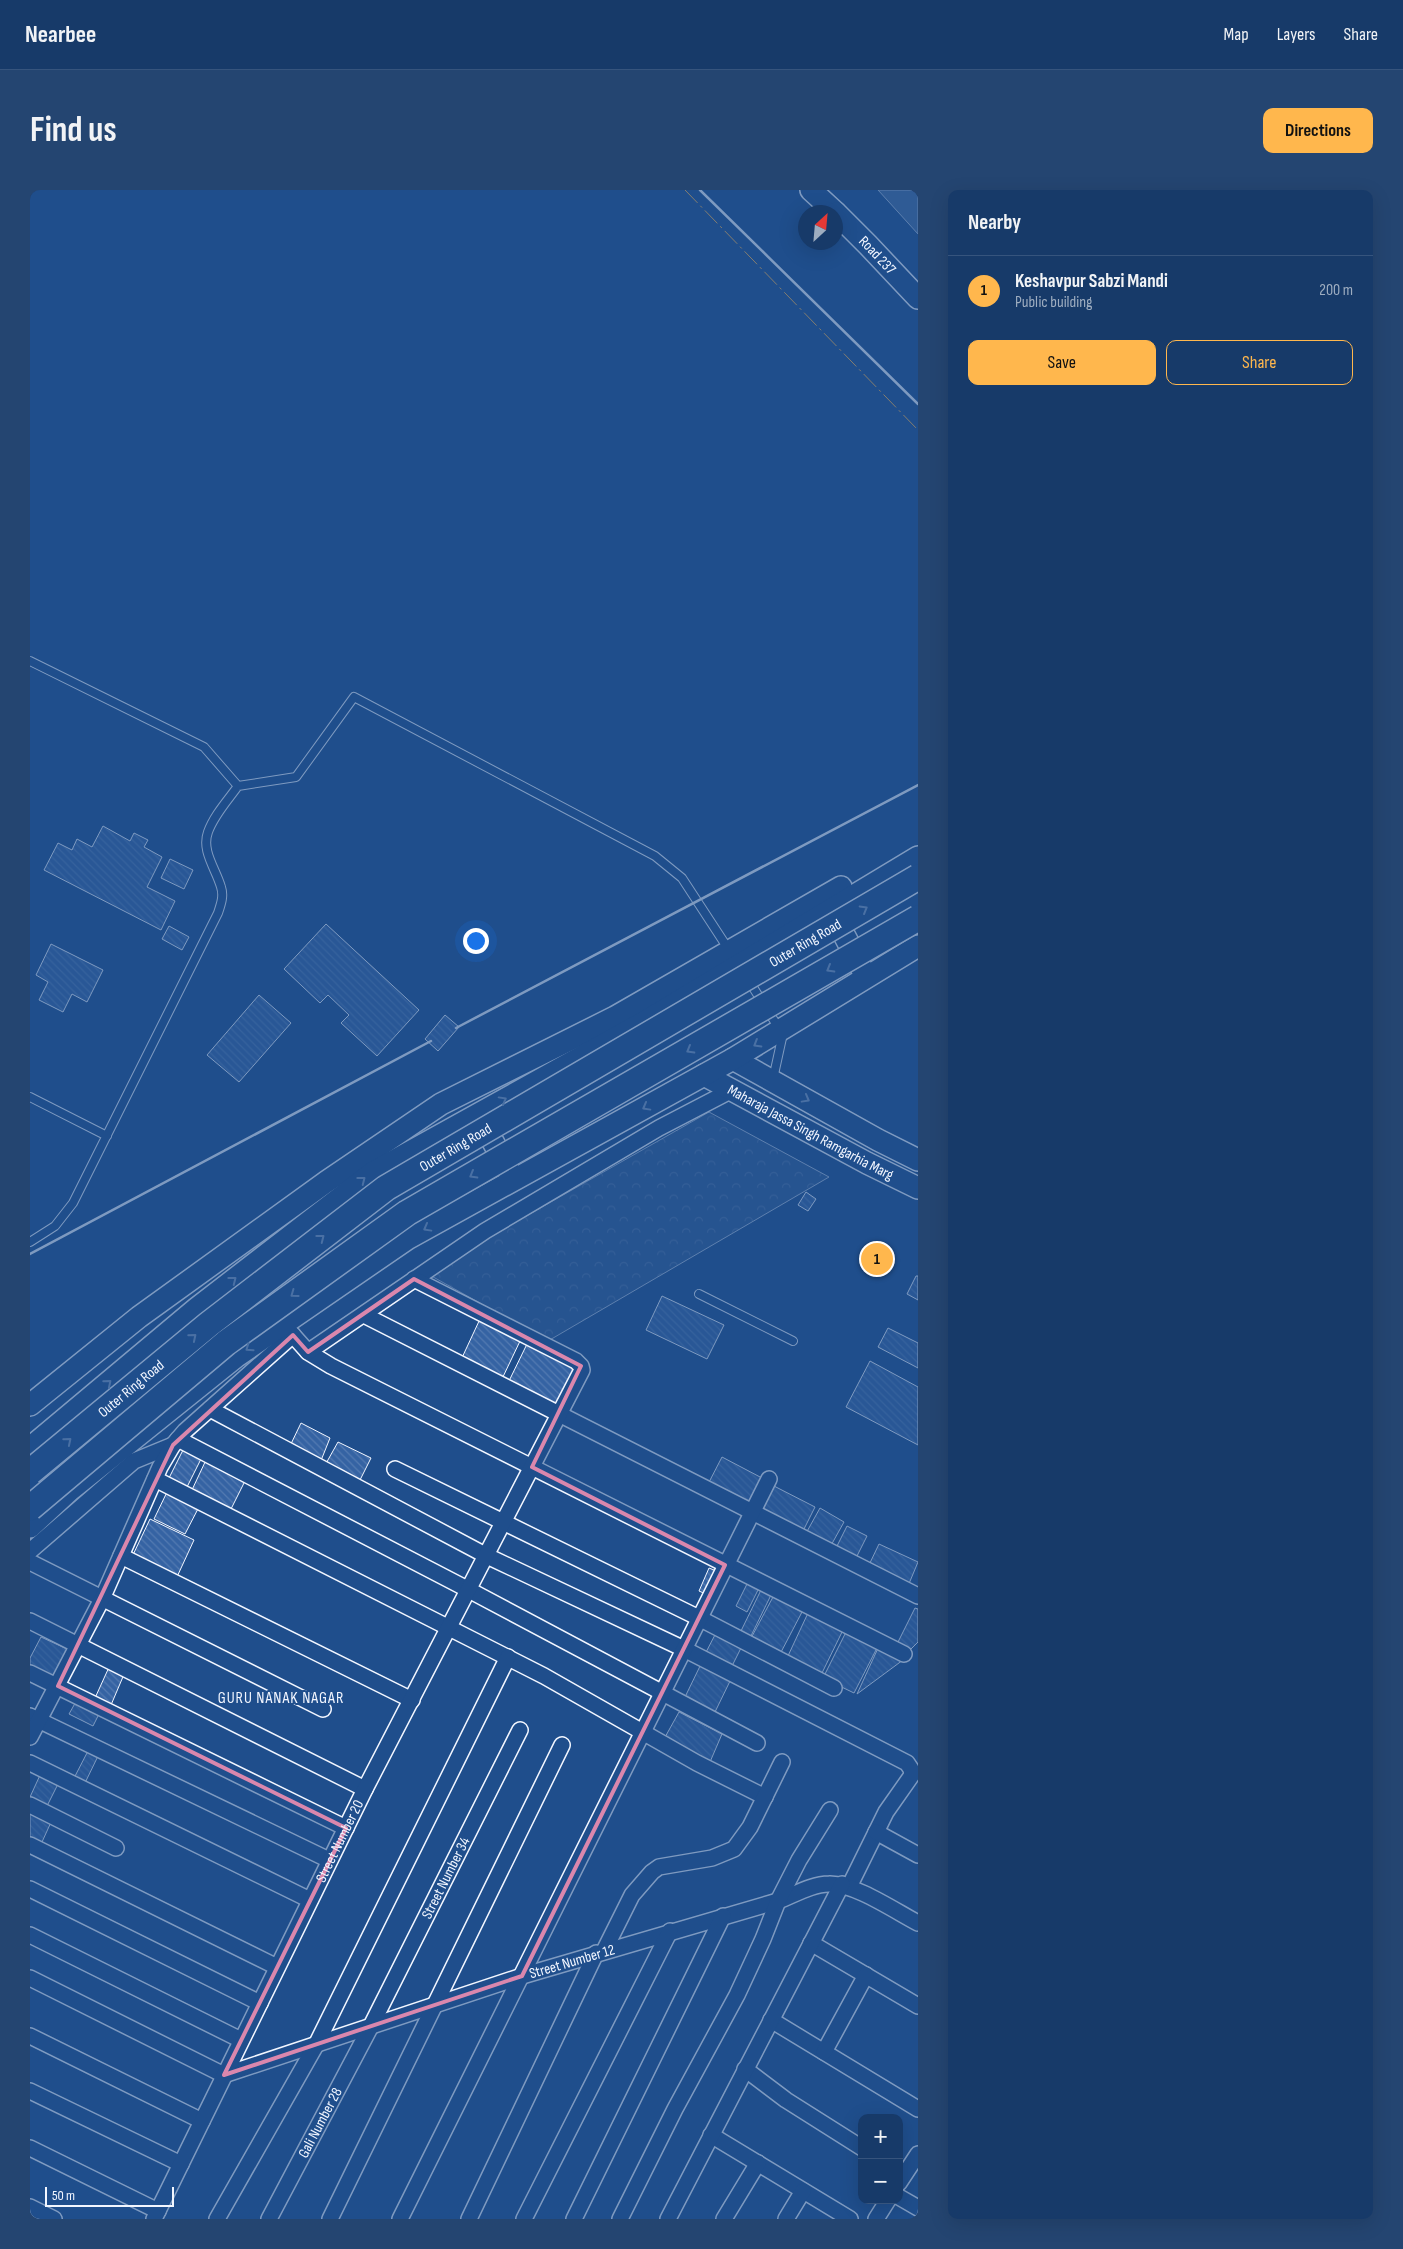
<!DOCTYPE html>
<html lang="en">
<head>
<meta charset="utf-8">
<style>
  body { margin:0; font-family:"Sofia Sans Condensed",sans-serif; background:#244571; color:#f1f3f6 }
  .controls { position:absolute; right:15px; bottom:15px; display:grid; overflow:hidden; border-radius:10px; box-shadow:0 5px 20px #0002 }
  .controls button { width:45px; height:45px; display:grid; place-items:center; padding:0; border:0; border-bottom:1px solid #36547d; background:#173a69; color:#f1f3f6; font:25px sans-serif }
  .compass { position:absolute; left:768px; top:15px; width:45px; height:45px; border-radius:50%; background:#173a69; box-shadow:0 5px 20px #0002; rotate:26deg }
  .scale { position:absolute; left:15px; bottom:12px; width:129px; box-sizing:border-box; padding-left:5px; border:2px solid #f2f6ff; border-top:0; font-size:14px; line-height:18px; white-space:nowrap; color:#f2f6ff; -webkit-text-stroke:4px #1f4e8c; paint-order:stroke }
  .you { position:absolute; left:445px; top:750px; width:18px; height:18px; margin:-12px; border:4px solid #fff; border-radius:50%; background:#1a73e8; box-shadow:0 0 0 8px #1a73e833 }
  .badge { display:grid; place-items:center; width:32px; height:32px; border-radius:50%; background:#ffb74d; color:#111; font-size:16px; font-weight:700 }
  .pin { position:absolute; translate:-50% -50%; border:2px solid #fff; box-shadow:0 1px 5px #0006 }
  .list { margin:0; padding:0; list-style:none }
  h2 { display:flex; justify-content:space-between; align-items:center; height:65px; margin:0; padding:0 20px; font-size:21px }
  h2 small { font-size:16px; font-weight:400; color:#9eadc0 }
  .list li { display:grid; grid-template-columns:32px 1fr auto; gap:15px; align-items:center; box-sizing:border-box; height:70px; padding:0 20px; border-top:1px solid #36547d }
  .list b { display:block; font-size:19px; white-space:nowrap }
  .list p { margin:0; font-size:16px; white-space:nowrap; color:#9eadc0 }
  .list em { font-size:16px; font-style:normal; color:#9eadc0 }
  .actions { display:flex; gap:10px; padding:15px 20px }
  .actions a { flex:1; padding:11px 0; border:1px solid #ffb74d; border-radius:10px; text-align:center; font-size:18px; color:#ffb74d }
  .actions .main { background:#ffb74d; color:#111 }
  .map { position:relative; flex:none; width:888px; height:2029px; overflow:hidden; border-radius:10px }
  header { display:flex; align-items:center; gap:30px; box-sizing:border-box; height:70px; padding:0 25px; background:#173a69; border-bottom:1px solid #36547d }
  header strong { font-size:24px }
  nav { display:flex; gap:28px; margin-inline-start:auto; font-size:18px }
  .intro { display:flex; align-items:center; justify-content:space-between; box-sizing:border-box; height:120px; padding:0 30px }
  h1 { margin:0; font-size:35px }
  .button { padding:12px 22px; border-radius:10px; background:#ffb74d; color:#111; font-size:18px; font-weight:700 }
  main { display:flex; gap:30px; padding:0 30px }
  aside { flex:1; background:#173a69; border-radius:10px; box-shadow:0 5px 20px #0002 }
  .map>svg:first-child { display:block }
  .park { fill:url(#park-crowns); stroke:#a8bbd7 }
  .water { fill:#446ba0; stroke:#a8bbd7 }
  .building { fill:url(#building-back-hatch); stroke:#f2f6ff }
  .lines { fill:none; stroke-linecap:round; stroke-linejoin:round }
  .lane-casing { stroke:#f2f6ff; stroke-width:10 }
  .street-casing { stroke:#f2f6ff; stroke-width:18 }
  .secondary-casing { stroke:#f2f6ff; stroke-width:24 }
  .lane { stroke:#1f4e8c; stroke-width:8 }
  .street { stroke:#1f4e8c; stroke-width:15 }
  .secondary { stroke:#1f4e8c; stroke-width:21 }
  .primary-bridge-casing { stroke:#f2f6ff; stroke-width:28; stroke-linecap:butt }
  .primary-bridge { stroke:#1f4e8c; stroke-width:25 }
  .wall { stroke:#f2f6ff; stroke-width:2.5 }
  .power { stroke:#ffb74d; stroke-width:1; stroke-dasharray:18 4 2.5 4; stroke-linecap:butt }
  .oneway { stroke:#7e9ac0 }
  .marked { fill:none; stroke:#da87ad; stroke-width:4; stroke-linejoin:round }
  .labels { text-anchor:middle; stroke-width:4; stroke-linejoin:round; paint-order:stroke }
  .street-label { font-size:15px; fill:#f2f6ff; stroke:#1f4e8c }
  .neighbourhood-label { font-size:16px; letter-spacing:1px; fill:#f2f6ff; stroke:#1f4e8c }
</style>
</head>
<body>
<header>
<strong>Nearbee</strong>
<nav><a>Map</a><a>Layers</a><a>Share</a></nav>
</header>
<div class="intro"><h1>Find us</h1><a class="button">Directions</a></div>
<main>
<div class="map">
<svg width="888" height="2029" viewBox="0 0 888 2029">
  <defs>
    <pattern id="park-crowns" width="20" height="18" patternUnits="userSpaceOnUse" patternTransform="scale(1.25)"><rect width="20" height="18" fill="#305b95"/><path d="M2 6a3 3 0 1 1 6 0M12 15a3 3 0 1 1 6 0" fill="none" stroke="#4e73a5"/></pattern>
    <pattern id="building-back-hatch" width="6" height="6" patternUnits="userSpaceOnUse" patternTransform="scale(1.25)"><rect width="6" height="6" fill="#3563a3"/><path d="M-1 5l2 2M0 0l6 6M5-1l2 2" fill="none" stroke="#537ab1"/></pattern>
  </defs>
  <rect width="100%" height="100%" fill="#1f4e8c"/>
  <!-- park -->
  <path class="park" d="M679 922 799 987 518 1151 396 1083Z"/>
  <!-- water -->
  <path class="water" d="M848 0H888V44Z"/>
  <!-- building -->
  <path class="building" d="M73 636 100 651 104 643 118 650 114 657 132 667 117 697 145 711 131 740 14 680 28 653 42 660 47 649 62 657Z
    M140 669 163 680 154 699 131 688Z
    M296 734 389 820 347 866 311 833 319 825 298 805 290 813 254 779Z
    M139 736 159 747 152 760 132 749Z
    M21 754 73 780 57 812 42 804 33 822 9 810 18 792 6 785Z
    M229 805 261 833 209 892 177 865Z
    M415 825 429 837 408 861 395 849Z
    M776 1002 786 1009 778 1021 768 1015Z
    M849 1058 859 1064V1074L850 1081 840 1075Z
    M886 1086H888V1110L877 1104Z
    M632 1106 694 1135 677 1169 616 1140Z
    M450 1129 491 1149 471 1191 430 1172Z
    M858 1138 888 1153V1178L848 1157Z
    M497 1154 546 1178 528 1219 478 1193Z
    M840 1171 888 1197V1255L816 1217Z
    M271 1233 300 1248 290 1273 259 1258Z
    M308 1252 341 1268 328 1294 294 1277Z
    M153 1260 171 1269 155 1301 137 1292Z
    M692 1267 732 1288 717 1317 677 1296Z
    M176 1270 216 1289 200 1321 161 1302Z
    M742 1295 785 1317 771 1345 727 1323Z
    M138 1300 170 1315 155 1344 124 1329Z
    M790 1318 814 1332 799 1359 775 1345Z
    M120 1329 164 1350 146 1389 101 1369Z
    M817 1336 837 1346 825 1370 805 1360Z
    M849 1354 888 1372 878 1396 838 1377Z
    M679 1378 689 1382 678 1405 669 1401Z
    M718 1392 729 1398 717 1422 706 1416Z
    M731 1400 741 1405 719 1450 709 1445Z
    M743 1407 772 1422 749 1466 720 1450Z
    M885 1418 888 1419V1452L878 1462 866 1456Z
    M778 1423 813 1440 791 1485 757 1468Z
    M688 1439 714 1452 699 1482 673 1468Z
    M817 1440 848 1456 824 1503 793 1488Z
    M11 1447 39 1460 26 1491 0 1479V1468Z
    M849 1456 873 1470 827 1504Z
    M672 1472 702 1487 685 1522 655 1507Z
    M80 1475 95 1482 81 1515 65 1508Z
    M48 1508 71 1520 63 1536 39 1524Z
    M649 1522 692 1544 680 1572 634 1549Z
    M59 1559 69 1564 54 1595 43 1590Z
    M11 1583 29 1592 17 1616 0 1607Z
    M0 1620 22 1630 12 1652 0 1647Z"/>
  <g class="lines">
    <!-- lane casing -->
    <g class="lane-casing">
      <path id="lane" d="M0 471 174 557 208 596
        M719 791 750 840 752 848 743 889
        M0 907 77 946
        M0 1052 25 1036 43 1013 188 723C191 714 194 706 191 697 186 679 171 661 178 642 184 625 198 610 208 596L266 587 324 507 625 666 652 688 699 760
        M669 1104 763 1151"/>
    </g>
    <!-- street casing -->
    <g class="street-casing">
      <g id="street">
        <path d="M334 1125 888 1406"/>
        <path d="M253 1134 278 1162 301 1176 874 1464"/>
        <path d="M278 1162 455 1041 629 938 702 900"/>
        <path d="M180 1219 457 1366 654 1459 877 1573 881 1579 882 1585 856 1622 819 1697"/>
        <path d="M148 1249 439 1400 727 1553"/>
        <path d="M365 1279 669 1428 804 1498"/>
        <path d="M125 1289 514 1486 667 1573 735 1607"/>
        <path d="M0 1361 104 1271 143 1255"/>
        <path d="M91 1366 382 1510"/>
        <path d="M0 1372 293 1519"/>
        <path d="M0 1431 335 1599"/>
        <path d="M0 1483 316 1638"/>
        <path d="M0 1526 299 1670"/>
        <path d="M0 1547 72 1409 130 1277 143 1255 155 1241 263 1145"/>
        <path d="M0 1573 280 1710"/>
        <path d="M0 1615 86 1658"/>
        <path d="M846 1642 888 1665"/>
        <path d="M0 1655 247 1777"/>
        <path d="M0 1699 230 1813"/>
        <path d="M0 1745 211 1850"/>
        <path d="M781 1753 888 1816"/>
        <path d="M574 1761 602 1705 622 1682 629 1677 682 1668 704 1659 720 1637 752 1572"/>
        <path d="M0 1788 194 1885"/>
        <path d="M741 1830 888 1919"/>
        <path d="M0 1846 172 1931"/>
        <path d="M794 1862 836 1785"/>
        <path d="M715 1879 756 1910 832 1958"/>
        <path id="s1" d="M194 1885 492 1786 748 1711C764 1705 782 1694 799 1694 824 1693 865 1721 888 1733"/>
        <path d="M0 1901 151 1974"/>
        <path d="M681 1945 820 2029"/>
        <path d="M0 1958 128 2021"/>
        <path d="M869 1993 888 1964"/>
        <path d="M869 2007 888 2018"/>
        <path d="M0 2017 24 2029"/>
        <path id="s2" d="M124 2029 335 1599 552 1180 551 1176 546 1171 384 1089"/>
        <path d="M187 2029 286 1855 478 1467"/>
        <path id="s3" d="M239 2029 341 1836 490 1540"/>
        <path d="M300 2029 532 1555"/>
        <path d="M370 2029 739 1289"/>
        <path d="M439 2029 566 1763"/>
        <path d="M494 2029 640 1741"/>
        <path d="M544 2029 693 1726"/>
        <path d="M590 2029 645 1919 707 1805 733 1749 748 1711 769 1670 800 1620"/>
        <path d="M638 2029 812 1694"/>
        <path d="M694 2029 728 1973"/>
        <path d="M756 2029 773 2001"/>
        <path d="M846 2029 858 2010"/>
      </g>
    </g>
    <!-- secondary casing -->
    <g class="secondary-casing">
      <g id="secondary">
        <path d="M781 0 805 22"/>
        <path id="s4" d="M806 23 838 55 888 108"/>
        <path d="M801 720 832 779"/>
        <path d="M703 869 848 950 888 970"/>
        <path id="s5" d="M674 885 837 973 888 998"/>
        <path d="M449 926 480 983"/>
        <path d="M0 1215 109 1127 296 992 411 914 585 827 811 697"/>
        <path d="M0 1258 167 1118 342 983 614 832 888 667"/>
        <path d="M0 1337 40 1300 207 1166 377 1049 703 869 888 756"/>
      </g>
    </g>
    <!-- lane -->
    <use href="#lane" class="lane"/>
    <!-- street -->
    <use href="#street" class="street"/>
    <!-- secondary -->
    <use href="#secondary" class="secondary"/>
    <!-- primary-bridge casing -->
    <g class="primary-bridge-casing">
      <g id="primary-bridge">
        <path id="s6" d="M0 1282 179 1134 356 998 888 687"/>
        <path d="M0 1318 196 1153 377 1023 888 728"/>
      </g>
    </g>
    <!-- primary-bridge -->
    <use href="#primary-bridge" class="primary-bridge"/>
    <!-- wall -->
    <path class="wall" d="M670 0 888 214
      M426 838 888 595
      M0 1064 401 851"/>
    <!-- power -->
    <path class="power" d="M655 0 888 240"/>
  </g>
  <!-- one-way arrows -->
  <defs><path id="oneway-chevron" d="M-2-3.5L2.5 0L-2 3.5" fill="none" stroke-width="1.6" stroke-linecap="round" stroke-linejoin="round" transform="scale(1.25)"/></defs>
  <g class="oneway">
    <use href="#oneway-chevron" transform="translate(834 719) rotate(-30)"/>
    <use href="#oneway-chevron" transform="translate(800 779) rotate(150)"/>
    <use href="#oneway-chevron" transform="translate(727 854) rotate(149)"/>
    <use href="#oneway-chevron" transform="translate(660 860) rotate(150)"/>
    <use href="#oneway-chevron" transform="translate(776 909) rotate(29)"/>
    <use href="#oneway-chevron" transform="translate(473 910) rotate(-29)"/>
    <use href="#oneway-chevron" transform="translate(616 917) rotate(151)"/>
    <use href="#oneway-chevron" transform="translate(443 985) rotate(150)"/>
    <use href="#oneway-chevron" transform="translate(332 990) rotate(-38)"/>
    <use href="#oneway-chevron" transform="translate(397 1038) rotate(151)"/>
    <use href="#oneway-chevron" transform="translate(291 1048) rotate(-38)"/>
    <use href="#oneway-chevron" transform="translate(203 1090) rotate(-38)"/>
    <use href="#oneway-chevron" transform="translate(264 1104) rotate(144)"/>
    <use href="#oneway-chevron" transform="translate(163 1147) rotate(-40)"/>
    <use href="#oneway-chevron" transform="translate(219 1158) rotate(145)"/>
    <use href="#oneway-chevron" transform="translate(78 1193) rotate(-40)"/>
    <use href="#oneway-chevron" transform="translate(38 1251) rotate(-40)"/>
  </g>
  <!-- marked area -->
  <path d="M0 0H888V2029H0ZM384 1089 551 1176 502 1277 695 1375 492 1786 194 1885 316 1638 28 1496 143 1255 263 1145 278 1162Z" fill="#1f4e8c" fill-opacity=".55" fill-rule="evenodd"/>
  <path class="marked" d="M384 1089 551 1176 502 1277 695 1375 492 1786 194 1885 316 1638 28 1496 143 1255 263 1145 278 1162Z"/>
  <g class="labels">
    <!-- street labels -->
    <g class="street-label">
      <text dy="5" stroke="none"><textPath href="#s4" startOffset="59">Road 237</textPath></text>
      <text dy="5" stroke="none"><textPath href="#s6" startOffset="941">Outer Ring Road</textPath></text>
      <text dy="5" stroke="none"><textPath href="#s5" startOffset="121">Maharaja Jassa Singh Ramgarhia Marg</textPath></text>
      <text dy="5" stroke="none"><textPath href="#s6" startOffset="536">Outer Ring Road</textPath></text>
      <text dy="5" stroke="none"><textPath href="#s6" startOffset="131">Outer Ring Road</textPath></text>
      <text dy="5" stroke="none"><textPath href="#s2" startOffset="421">Street Number 20</textPath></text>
      <text dy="5" stroke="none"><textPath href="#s3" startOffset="384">Street Number 34</textPath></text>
      <text dy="5" stroke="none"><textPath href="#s1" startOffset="366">Street Number 12</textPath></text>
      <text dy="5" stroke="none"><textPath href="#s3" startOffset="109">Gali Number 28</textPath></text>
    </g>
    <!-- neighbourhood labels -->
    <g class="neighbourhood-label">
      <text x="251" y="1513">GURU NANAK NAGAR</text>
    </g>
  </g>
</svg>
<div class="controls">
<button>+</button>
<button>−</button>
</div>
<svg class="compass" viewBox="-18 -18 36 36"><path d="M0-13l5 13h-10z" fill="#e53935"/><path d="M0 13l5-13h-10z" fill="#9eadc0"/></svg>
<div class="scale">50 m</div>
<div class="you"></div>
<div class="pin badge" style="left:847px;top:1069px">1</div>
</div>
<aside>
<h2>Nearby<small></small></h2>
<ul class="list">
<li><span class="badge">1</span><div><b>Keshavpur Sabzi Mandi</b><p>Public building</p></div><em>200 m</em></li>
</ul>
<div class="actions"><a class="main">Save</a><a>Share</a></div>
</aside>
</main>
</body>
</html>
